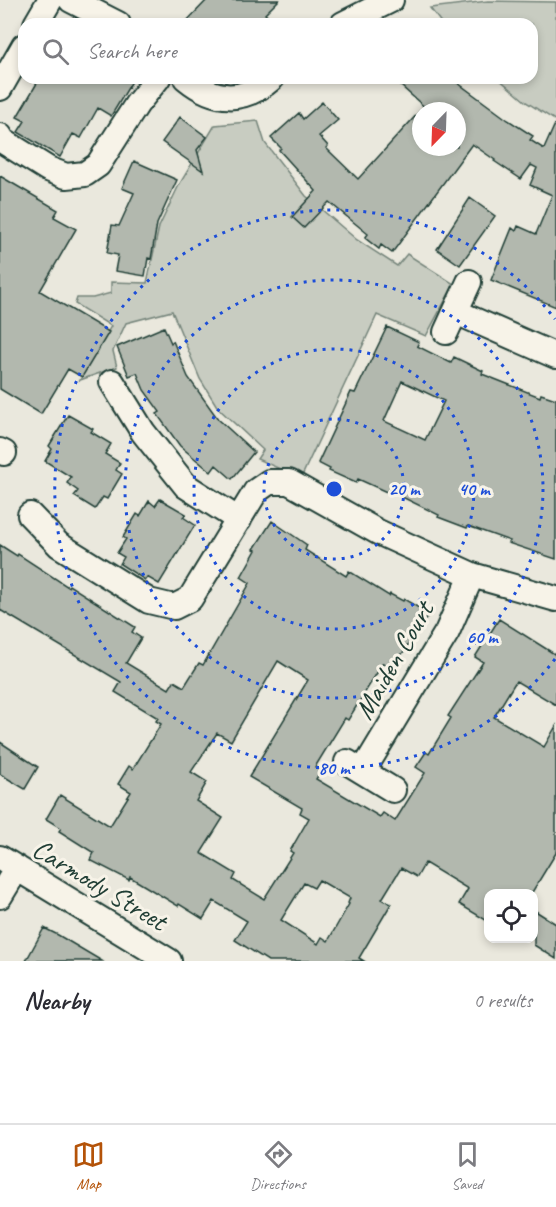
<!DOCTYPE html>
<html lang="en">
<head>
<meta charset="utf-8">
<style>
  body { margin:0; font-family:Caveat,sans-serif; background:#f7f7f7; color:#2b2b33 }
  .controls { position:absolute; right:18px; bottom:18px; display:grid; overflow:hidden; border-radius:12px; box-shadow:0 3px 9px #0003 }
  .controls button { width:54px; height:54px; display:grid; place-items:center; padding:0; border:0; border-bottom:2px solid #e1e1e2; background:#fff; color:#2b2b33; font:30px sans-serif }
  .compass { position:absolute; left:412px; top:102px; width:54px; height:54px; border-radius:50%; background:#fff; box-shadow:0 3px 9px #0003; rotate:203deg }
  .list { margin:0; padding:0; list-style:none }
  h2 { display:flex; justify-content:space-between; align-items:center; height:78px; margin:0; padding:0 24px; font-size:26px }
  h2 small { font-size:20px; font-weight:400; color:#7c7c81 }
  .icon { flex:none; width:33px; height:33px; fill:none; stroke:currentColor; stroke-width:2; stroke-linecap:round; stroke-linejoin:round }
  .map { position:relative; flex:none; width:556px; height:961px; overflow:hidden }
  .search { position:absolute; background:#fff; box-shadow:0 3px 9px #0003; left:18px; right:18px; top:18px; height:66px; display:flex; align-items:center; gap:15px; box-sizing:border-box; padding:0 21px; border-radius:18px; color:#7c7c81; font-size:22px }
  .sheet { height:162px; background:#fff }
  nav { display:flex; justify-content:space-around; align-items:center; box-sizing:border-box; height:84px; border-top:2px solid #e1e1e2; background:#fff; font-size:16px; color:#7c7c81 }
  nav a { display:grid; justify-items:center; gap:3px }
  nav .on { color:#b45309 }
  .map>svg:first-child { display:block }
  .green { fill:#c8ccc1; stroke:#74847a; stroke-width:1.5 }
  .building { fill:#b2b8ae; stroke:#1f3d34; stroke-width:1.5; fill-rule:evenodd }
  .lines { fill:none; stroke-linecap:round; stroke-linejoin:round }
  .minor-casing { stroke:#1f3d34; stroke-width:28 }
  .minor { stroke:#f7f3e8; stroke-width:24 }
  .ring { fill:none; stroke:#1d4ed8; stroke-width:3; stroke-dasharray:3 6 }
  .labels { text-anchor:middle; stroke-width:6; stroke-linejoin:round; paint-order:stroke }
  .street-label { font-size:28px; fill:#1f3d34; stroke:#f7f3e8 }
  .centre { fill:#1d4ed8; stroke:#f7f3e8; stroke-width:3 }
  .ring-label { font-size:18px; text-anchor:middle; font-weight:bold; fill:#1d4ed8; stroke:#f7f3e8; stroke-width:6; stroke-linejoin:round; paint-order:stroke }
</style>
</head>
<body>
<div class="map">
<svg width="556" height="961" viewBox="0 0 556 961">
  <rect width="100%" height="100%" fill="#eae8dd"/>
  <filter id="ink" filterUnits="userSpaceOnUse"><feTurbulence type="fractalNoise" baseFrequency=".0167" numOctaves="2"/><feDisplacementMap in="SourceGraphic" scale="12" xChannelSelector="R" yChannelSelector="G"/><feConvolveMatrix kernelMatrix="1 2 1 2 8 2 1 2 1" color-interpolation-filters="sRGB"/></filter>
  <g filter="url(#ink)">
    <!-- green -->
    <path class="green" d="M488 1 556 2V121L526 102 498 78H532V24H442L430 8Z
      M258 121 265 143 306 196 357 240 397 266 407 254 454 284 426 336 377 315 301 478 257 459 263 450 218 408 200 379 172 311 126 323 113 351 117 367 80 380 111 326 75 304 77 298H93L111 293V282L147 283 159 227 179 185 215 125Z"/>
    <!-- building -->
    <path class="building" d="M207 0H279L265 14 276 24H184Z
      M40 78H134L111 116 98 108 81 138 73 134 60 157 18 132 25 121 17 117Z
      M392 78H451L508 120 533 136 530 140 544 149 556 122V307L491 280 512 228 516 231 518 226 536 234 552 195 530 185 537 168 531 165 521 179 494 161 495 160 472 144 392 253 381 245 379 249 365 238 368 234 329 202 304 228 292 217 316 191 279 150 281 148 271 138 299 113 303 119 322 102 338 120 319 136 328 146 326 148 358 179 421 110V147H457V111H429Z
      M180 117 207 137 197 150 203 171 162 142Z
      M134 161 177 180 157 224 151 259 148 258 145 276 115 271 118 255 107 253 112 225 119 226 134 193 122 188Z
      M0 176 58 210 54 217 76 229 40 291 109 332 82 377 68 369 41 414 0 389Z
      M470 198 495 216 460 265 437 249Z
      M164 327 171 343 173 341 188 377 218 419 254 452 232 479 216 465 211 472 180 446 157 414 160 412 144 390 137 373 129 376 117 347Z
      M387 327 419 342 417 346 451 363 454 357 483 371 482 374 540 397 541 394 556 399V559L508 543 510 541 468 526 467 528 438 517 439 515 392 492 391 494 358 479 356 483 329 471 330 469 318 463 351 392 355 393ZM402 381 444 401 425 440 384 421Z
      M68 415 93 429 91 432 111 444 105 454 120 463 116 470 122 474 107 499 103 497 95 509 74 496 78 491 67 483 71 477 45 461 52 449 49 446Z
      M160 499 186 514 183 517 195 525 159 584 147 577 145 580 120 564 124 557 117 553 126 539 123 537 137 514 140 516 149 501 155 506Z
      M272 521 307 545 305 550 346 576 349 571 389 596 390 594 403 601 404 599 429 614 392 669 383 663 348 720 345 718 315 767 321 771 316 779 380 817 383 813 395 821 425 773 416 767 426 752 429 754 451 718 448 716 483 662 475 657 499 619 556 655V705L516 681 494 717 544 747 556 726V853L531 894H489V922L459 904 468 889 425 863 417 877 401 868 382 899 391 904 359 958 364 961H268L235 940 247 921 214 901 203 919 179 904 178 906 130 877 129 880 90 860 94 853 59 831 61 828 46 819 60 795 110 826 131 792 118 784 129 766 133 769 161 724 156 721 158 718 115 692 121 682 0 610V545L17 556 18 554 68 587 69 585 135 627 132 632 141 638 126 663 169 689 174 681 184 687 199 663 203 665 250 583 241 577 256 550 254 549ZM278 661 308 680 249 777 302 808 300 813 309 818 290 851 293 853 264 899 233 880 236 874 201 853 223 818 196 801 207 782 191 772 217 733 231 741ZM319 880 350 898 348 903 349 904 328 941 322 937 318 944 281 920 304 883 314 888Z
      M0 742 38 767 25 789 0 774Z
      M534 910 556 924V959L534 945Z
      M44 928 58 935 102 961H26Z"/>
    <g class="lines">
      <!-- minor casing -->
      <g class="minor-casing">
        <path id="minor" d="M71 0 118 24
          M36 24 50 0
          M343 24 391 0
          M186 78C215 102 244 103 272 78
          M0 88 24 46
          M0 136 3 141 48 169 66 176 85 174 98 165 137 104 158 78
          M456 312 556 356
          M446 332 469 282
          M112 382 143 432 186 486 239 520
          M0 451 4 453
          M30 515 59 545 149 601 174 607 190 599 256 491 269 482H289L378 532 472 575 556 599
          M347 762 393 790
          M363 771 447 632 472 575
          M0 858 169 961
          M0 896 17 868"/>
      </g>
      <!-- minor -->
      <use href="#minor" class="minor"/>
    </g>
  </g>
  <!-- distance rings -->
  <g class="ring">
    <circle cx="334" cy="489" r="70"/>
    <circle cx="334" cy="489" r="140"/>
    <circle cx="334" cy="489" r="209"/>
    <path d="M555 659A279 279 0 1 1 555 319"/>
  </g>
  <g class="labels">
    <!-- street labels -->
    <g class="street-label">
      <text transform="translate(393 660) rotate(-60)" y="10">Maiden Court</text>
      <text transform="translate(100 884) rotate(31)" y="10">Carmody Street</text>
    </g>
  </g>
  <circle cx="334" cy="489" r="9" class="centre"/>
  <g class="ring-label">
    <text x="404" y="495">20 m</text>
    <text x="474" y="495">40 m</text>
    <text x="482" y="643">60 m</text>
    <text x="334" y="774">80 m</text>
  </g>
</svg>
<div class="controls">
<button><svg class="icon" aria-label="locate" viewBox="0 0 24 24"><circle cx="12" cy="12" r="6"/><path d="M12 2v4M12 18v4M2 12h4M18 12h4"/></svg></button>
</div>
<svg class="compass" viewBox="-18 -18 36 36"><path d="M0-13l5 13h-10z" fill="#e53935"/><path d="M0 13l5-13h-10z" fill="#7c7c81"/></svg>
<div class="search"><svg class="icon" aria-label="search" viewBox="0 0 24 24"><circle cx="10" cy="10" r="6"/><path d="M15 15l6 6"/></svg>Search here</div>
</div>
<section class="sheet">
<h2>Nearby<small>0 results</small></h2>
<ul class="list">
</ul>
</section>
<nav>
<a class="on"><svg class="icon" aria-label="map" viewBox="0 0 24 24"><path d="M3 6l6-2 6 2 6-2v14l-6 2-6-2-6 2zM9 4v14M15 6v14"/></svg>Map</a>
<a><svg class="icon" aria-label="directions" viewBox="0 0 24 24"><path d="M12 3l9 9-9 9-9-9zM9 14v-3h6M13 9l2 2-2 2"/></svg>Directions</a>
<a><svg class="icon" aria-label="saved" viewBox="0 0 24 24"><path d="M7 4h10v16l-5-4-5 4z"/></svg>Saved</a>
</nav>
</body>
</html>
